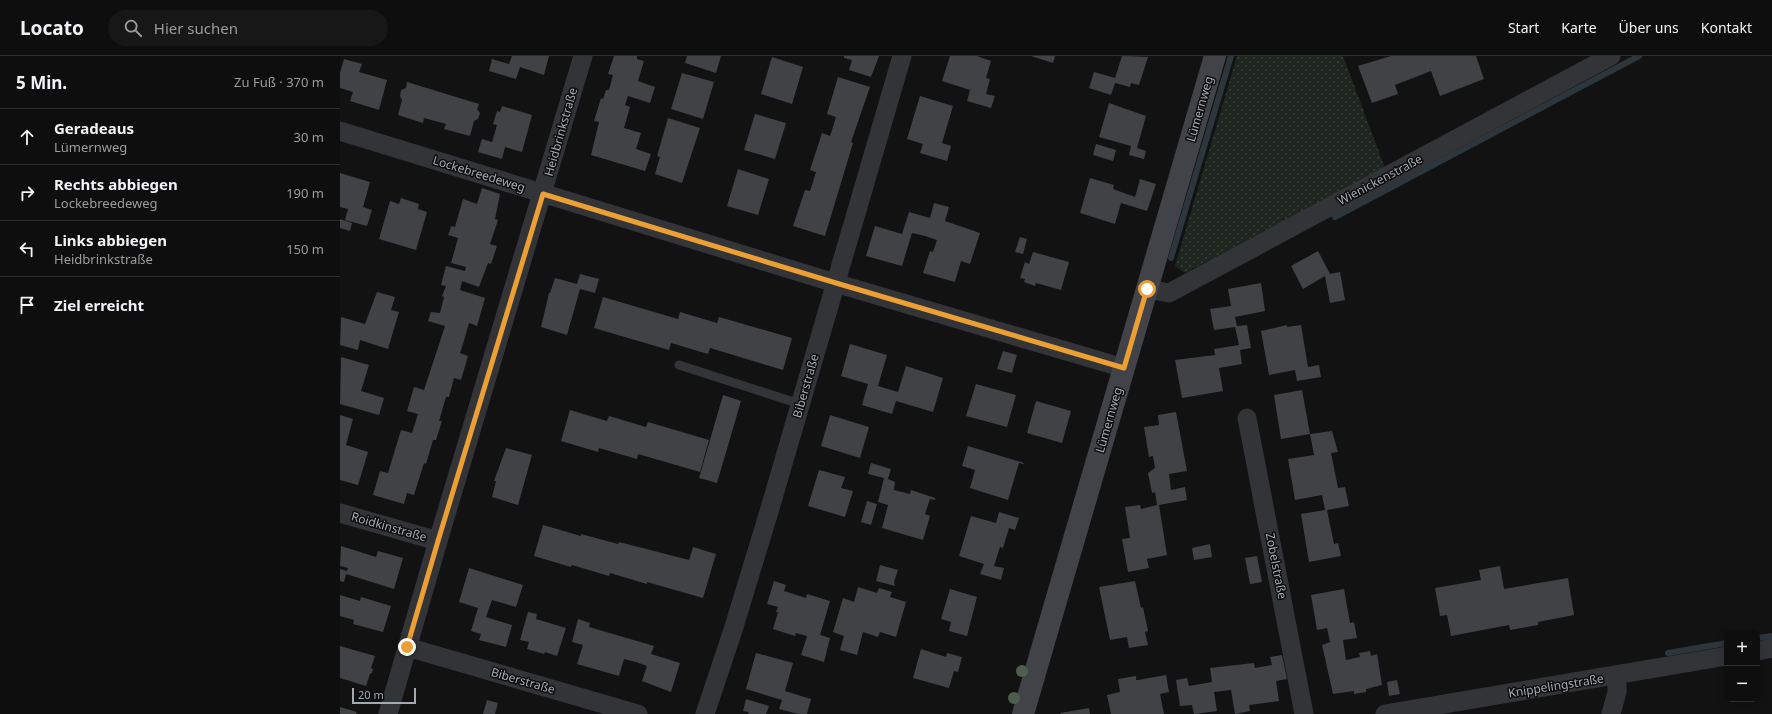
<!DOCTYPE html>
<html lang="de">
<head>
<meta charset="utf-8">
<style>
  body { margin:0; font-family:"Noto Sans",sans-serif; background:#171717; color:#f1f3f6 }
  .controls { position:absolute; right:12px; bottom:12px; display:grid; overflow:hidden; border-radius:8px; box-shadow:0 2px 10px #0003 }
  .controls button { width:36px; height:36px; display:grid; place-items:center; padding:0; border:0; border-bottom:1px solid #2e2e2e; background:#0e0e0e; color:#f1f3f6; font:20px sans-serif }
  .scale { position:absolute; left:12px; bottom:10px; width:64px; box-sizing:border-box; padding-left:4px; border:2px solid #a4aab4; border-top:0; font-size:11px; line-height:14px; white-space:nowrap; color:#a4aab4; -webkit-text-stroke:3px #0d0d0e; paint-order:stroke }
  .stop { position:absolute; width:12px; height:12px; margin:-9px; border:3px solid #ec9f32; border-radius:50%; background:#fff }
  .stop.end { background:#ec9f32; border-color:#fff; box-shadow:0 1px 4px #0008 }
  .list { margin:0; padding:0; list-style:none }
  h2 { display:flex; justify-content:space-between; align-items:center; height:52px; margin:0; padding:0 16px; font-size:17px }
  h2 small { font-size:13px; font-weight:400; color:#9b9c9e }
  .list li { display:grid; grid-template-columns:26px 1fr auto; gap:12px; align-items:center; box-sizing:border-box; height:56px; padding:0 16px; border-top:1px solid #2e2e2e }
  .list b { display:block; font-size:15px; white-space:nowrap }
  .list p { margin:0; font-size:13px; white-space:nowrap; color:#9b9c9e }
  .list em { font-size:13px; font-style:normal; color:#9b9c9e }
  .icon { flex:none; width:22px; height:22px; fill:none; stroke:currentColor; stroke-width:2; stroke-linecap:round; stroke-linejoin:round }
  .map { position:relative; flex:none; width:1432px; height:658px; overflow:hidden }
  header { display:flex; align-items:center; gap:24px; box-sizing:border-box; height:56px; padding:0 20px; background:#0e0e0e; border-bottom:1px solid #2e2e2e }
  header strong { font-size:19px }
  nav { display:flex; gap:22px; margin-inline-start:auto; font-size:14px }
  .search { width:280px; height:36px; background:#171717; display:flex; align-items:center; gap:10px; box-sizing:border-box; padding:0 14px; border-radius:22px; color:#9b9c9e; font-size:15px }
  main { display:flex }
  aside { flex:1; background:#0e0e0e }
  .map>svg:first-child { display:block }
  .grass { fill:url(#grass-dots) }
  .lines { fill:none; stroke-linecap:round; stroke-linejoin:round }
  .stream { stroke:#2c363c; stroke-width:6 }
  .building { fill:#414246 }
  .lane { stroke:#333438; stroke-width:9 }
  .street { stroke:#333438; stroke-width:19 }
  .secondary { stroke:#414348; stroke-width:22 }
  .tree { fill:#4c5f4c }
  .route { stroke:#ec9f32; stroke-width:5 }
  .labels { text-anchor:middle; stroke-width:3; stroke-linejoin:round; paint-order:stroke }
  .street-label { font-size:12px; fill:#a4aab4; stroke:#0d0d0e }
</style>
</head>
<body>
<header>
<strong>Locato</strong>
<div class="search"><svg class="icon" aria-label="search" viewBox="0 0 24 24"><circle cx="10" cy="10" r="6"/><path d="M15 15l6 6"/></svg>Hier suchen</div>
<nav><a>Start</a><a>Karte</a><a>Über uns</a><a>Kontakt</a></nav>
</header>
<main>
<aside>
<h2>5 Min.<small>Zu Fuß · 370 m</small></h2>
<ul class="list">
<li><svg class="icon" aria-label="ahead" viewBox="0 0 24 24"><path d="M12 20V5M6 11l6-6 6 6"/></svg><div><b>Geradeaus</b><p>Lümernweg</p></div><em>30 m</em></li>
<li><svg class="icon" aria-label="right" viewBox="0 0 24 24"><path d="M7 20v-9h11M14 6l5 5-5 5"/></svg><div><b>Rechts abbiegen</b><p>Lockebreedeweg</p></div><em>190 m</em></li>
<li><svg class="icon" aria-label="left" viewBox="0 0 24 24"><path d="M17 20v-9H6M10 6l-5 5 5 5"/></svg><div><b>Links abbiegen</b><p>Heidbrinkstraße</p></div><em>150 m</em></li>
<li><svg class="icon" aria-label="arrive" viewBox="0 0 24 24"><path d="M6 21V4h12l-3 4 3 4H6"/></svg><div><b>Ziel erreicht</b></div></li>
</ul>
</aside>
<div class="map">
<svg width="1432" height="658" viewBox="0 0 1432 658">
  <defs>
    <pattern id="grass-dots" width="8" height="8" patternUnits="userSpaceOnUse"><rect width="8" height="8" fill="#1e261f"/><path d="M2 2h.1M6 6h.1" fill="none" stroke="#3c433d" stroke-width="1.8" stroke-linecap="round"/></pattern>
  </defs>
  <rect width="100%" height="100%" fill="#121213"/>
  <!-- grass -->
  <path class="grass" d="M897 0H1003L1045 112 845 217 835 210Z"/>
  <g class="lines">
    <!-- stream -->
    <path class="stream" d="M995 161 1299 0
      M831 202 891 0
      M1417 582 1432 580
      M1328 597 1387 587"/>
  </g>
  <!-- building -->
  <path class="building" d="M172 0H209L204 19 180 11 176 23 149 15 152 3 169 8Z
    M274 0H297V3L304 5 298 25 315 31 310 47 288 40 285 49 290 51 284 72 301 77 296 93 311 98 305 115 251 99 259 66 254 65 261 42 263 43 266 34H269L273 19 268 18Z
    M347 0H381L376 17 345 7Z
    M504 0H539L531 21 509 14 512 4 504 2Z
    M610 0H637L651 5 646 22 650 23 646 38 655 40 651 52 627 45 630 34 602 25Z
    M691 0H715L713 7Z
    M782 0 808 1 799 29 791 27 790 31 775 27 771 39 749 32 754 16 775 22Z
    M1051 0H1136L1144 23 1100 40 1091 15 1055 29 1058 38 1032 47 1018 10Z
    M432 1 463 11 452 48 421 38Z
    M4 3 22 8 19 16 47 24 39 54 10 45 13 36 0 32V17Z
    M342 17 374 26 363 63 331 53Z
    M498 21 530 31 511 86 513 87 485 180 453 170 465 134 470 135 473 126 476 116 470 114 482 77 490 80 493 71 496 61 487 58Z
    M67 26 139 48 137 53 140 57 138 63 134 65 130 80 104 73 106 68 84 62 83 67 58 59 62 44 60 40 61 34 66 32Z
    M580 40 613 50 602 87 611 90 607 105 580 97 583 88 567 83Z
    M769 47 806 60 797 92 806 95 804 103 789 99 791 90 759 81Z
    M162 50 192 59 182 96 165 91 162 103 138 96 142 83 152 86 157 69 153 68 157 55 160 56Z
    M415 58 446 67 435 103 404 94Z
    M328 62 360 72 342 127 315 118 320 101 317 100Z
    M756 88 776 94 773 105 753 99Z
    M398 113 429 123 418 159 387 150Z
    M0 117 30 126 23 151 32 154 27 170 5 164 8 153 0 151Z
    M750 122 774 129 773 133 795 141 800 123 816 128 807 155 781 147 775 168 740 157Z
    M142 132 160 138 155 163 158 164 150 188 157 190 151 208 148 207 139 231 122 225 120 234 145 242 137 270 129 267 123 288 120 297 128 300 121 324 114 322 109 341H106L99 365H102L96 384H93L86 408 84 407 74 439 67 437 64 448 33 439 40 415 48 417 61 374 72 377 78 358 67 355 74 331 84 334 105 270 88 265 91 256 100 257 104 241 102 240 106 230 101 229 106 210 125 215 126 211 111 207 118 182 108 179 110 174 111 170 115 171 123 143 137 148Z
    M61 142 79 148 78 153 87 156 76 194 39 183 50 145 59 148Z
    M594 147 609 151 605 165 640 177 630 208 621 205 615 226 583 217 590 195 593 196 597 184 585 180 572 177 562 210 526 200 535 170 562 178 569 156 590 162Z
    M0 163 12 167 10 175 0 172Z
    M680 181 687 183 683 198 675 196Z
    M978 195 990 218 1000 216 1005 244 990 247 985 220 963 233 951 210Z
    M693 196 729 206 721 234 696 227 695 230 684 226 685 223 680 222 685 206 689 208Z
    M240 218 259 223 255 237 240 233 227 279 201 271 209 237H210L215 222 237 228Z
    M921 227 925 255 895 261 897 270 907 269 911 292 900 294 902 308 879 312 883 335 842 342 835 304 875 299 874 293 899 289 895 271 874 274 870 253 891 250 888 233Z
    M37 236 55 241 51 254 59 256 48 293 20 284 18 294 0 289 1 261 25 268Z
    M263 241 338 263 340 256 377 267 379 261 452 282 443 314 370 292 368 298 331 287 329 294 254 272Z
    M947 269V271L961 269 968 311 979 309 981 321 957 325 955 314 929 319 921 275Z
    M510 288 547 299 538 330 558 336 566 310 603 322 593 356 556 345 552 358 522 349 528 328 501 320Z
    M663 295 677 299 672 317 657 313Z
    M1 301 29 309 21 335 44 342 39 359 0 348Z
    M636 328 676 339 667 371 626 360Z
    M962 334 970 378 941 383 934 339Z
    M383 339 401 345 377 427 359 422Z
    M696 345 731 355 722 387 687 377Z
    M230 354 267 365 269 360 306 371 308 366 369 384 360 416 298 398 297 403 259 392 258 396 221 385Z
    M836 356 847 415 829 418 831 434 845 431 847 444 819 449 827 499 807 503 809 512 788 516 782 483 790 482 785 451 800 449 801 453 817 449 815 436 812 437 808 417 815 412 813 400 809 401 804 371 819 369 818 359Z
    M0 359 13 363 6 389 28 396 18 429 0 424Z
    M490 359 529 371 520 402 481 390Z
    M992 375 998 396 991 397 998 432 1005 431 1009 450 987 454 994 488 998 487 1001 500 969 506 961 458 985 454 982 439 955 444 948 403 974 399 970 378Z
    M628 390 684 407 683 408 679 407 668 444 630 432 635 414 622 410Z
    M166 392 192 399 178 449 152 441 156 425H154Z
    M531 407 551 413 548 423 555 426 554 434 570 438 571 434 595 442V444L590 443 585 458 590 460 583 484 542 472 548 449 538 446 544 422 528 418Z
    M479 414 505 421 501 432 513 435 505 461 468 450Z
    M527 445 537 448 531 469 521 466Z
    M659 456 679 462 675 474 669 472 663 492 660 491 654 510 664 512 661 524 640 518 644 508 619 500 631 460 656 467Z
    M203 469 241 480V478L278 488 279 486 349 504 353 491 376 498 363 542 307 526V528L270 517 269 520 232 509 231 511 194 500Z
    M870 488 872 501 854 504 852 492Z
    M1 490 36 501 38 495 63 502 54 533 6 518 4 526 0 525V513L7 515 8 512 0 510Z
    M917 500 922 526 910 528 905 502Z
    M540 509 558 514 554 526 555 530 536 525Z
    M1160 510 1164 533 1228 522 1234 559 1198 566V569L1170 574 1169 569 1111 580 1107 559 1100 560 1095 532 1141 524 1139 514Z
    M129 512 183 529 176 551 152 544 146 561 172 569 166 591 139 584 141 578 131 575 138 552 119 546Z
    M434 525 446 529 444 535 466 542 467 538 490 545 480 579 490 582 484 606 461 599 467 580 456 577 455 580 433 573 438 556H436L438 551 427 548Z
    M795 525 801 552 803 551 808 575 805 576 808 589 789 592 787 581 770 584 759 531Z
    M518 531 537 537 539 532 552 536 550 541 566 546 556 581 540 576 538 581 523 576 517 599 500 594 504 580 493 576 503 542 514 546Z
    M610 533 637 541 627 580 609 575 611 566 601 563Z
    M1004 533 1010 567 1014 566 1017 582 1003 584 1006 604 1020 601 1019 597 1030 595 1031 600 1037 598 1042 629 1026 633V636L1014 638V635L993 638 982 589 990 586 987 572 977 574 971 539Z
    M0 539 20 545 21 541 51 550 43 576 13 568 14 564 0 560Z
    M188 556 197 558 196 563 226 572 217 600 205 596 204 598 187 593 189 586 180 584Z
    M238 563 250 567 249 571 314 590 311 598 340 607 331 636 302 625 307 610 296 606 284 603 279 620 237 608 243 589 232 586Z
    M0 590 35 600 31 612 33 613 32 617 30 618 26 630 0 622Z
    M581 593 606 601 607 597 622 601 618 616 614 615 609 632 573 622Z
    M416 597 453 607 445 635 471 643 467 658H458L439 653 442 644 406 633Z
    M942 599 947 623 936 625 939 645 909 649 910 655 895 658 891 634 874 636 877 655 854 658 852 649 840 650 836 624 847 622 849 630 872 626 870 612 914 607 915 612 932 609 930 601Z
    M826 619 829 636 820 638 824 658H771L767 639 780 636 778 623 796 620V624H798Z
    M1057 624 1060 638 1049 640 1047 626Z
    M406 643 429 650 426 658H408L409 656 403 655Z
    M147 644 158 647 155 658H143Z
    M0 651 17 656 16 658H0Z
    M749 652 750 658H721L720 657Z"/>
  <g class="lines">
    <!-- lane -->
    <path class="lane" d="M339 309 460 348"/>
    <!-- street -->
    <path class="street" d="M0 75 495 227 784 312
      M807 233 829 237 1271 0
      M907 362 964 658
      M0 457 98 485
      M67 591 298 658
      M1417 595 1432 592
      M48 658 98 485 243 0
      M365 658 393 574 428 459 562 0
      M1045 658 1387 600
      M1271 658 1277 636V619"/>
    <!-- secondary -->
    <path class="secondary" d="M683 658 875 0"/>
  </g>
  <!-- trees -->
  <g class="tree">
    <circle cx="682" cy="615" r="6"/>
    <circle cx="674" cy="642" r="6"/>
  </g>
  <g class="lines">
    <!-- route -->
    <path class="route" d="M67 591 98 485 203 138 496 227 784 312 807 233"/>
  </g>
  <g class="labels">
    <!-- street labels -->
    <g class="street-label">
      <text transform="translate(860 53) rotate(-74)" y="4">Lümernweg</text>
      <text transform="translate(221 76) rotate(-74)" y="4">Heidbrinkstraße</text>
      <text transform="translate(139 118) rotate(17)" y="4">Lockebreedeweg</text>
      <text transform="translate(1040 124) rotate(-28)" y="4">Wienickenstraße</text>
      <text transform="translate(466 330) rotate(-74)" y="4">Biberstraße</text>
      <text transform="translate(769 364) rotate(-74)" y="4">Lümernweg</text>
      <text transform="translate(49 471) rotate(16)" y="4">Roidkinstraße</text>
      <text transform="translate(936 510) rotate(79)" y="4">Zobelstraße</text>
      <text transform="translate(183 625) rotate(16)" y="4">Biberstraße</text>
      <text transform="translate(1216 630) rotate(-9)" y="4">Knippelingstraße</text>
    </g>
  </g>
</svg>
<div class="controls">
<button>+</button>
<button>−</button>
</div>
<div class="scale">20 m</div>
<div class="stop" style="left:807px;top:233px"></div>
<div class="stop end" style="left:67px;top:591px"></div>
</div>
</main>
</body>
</html>
